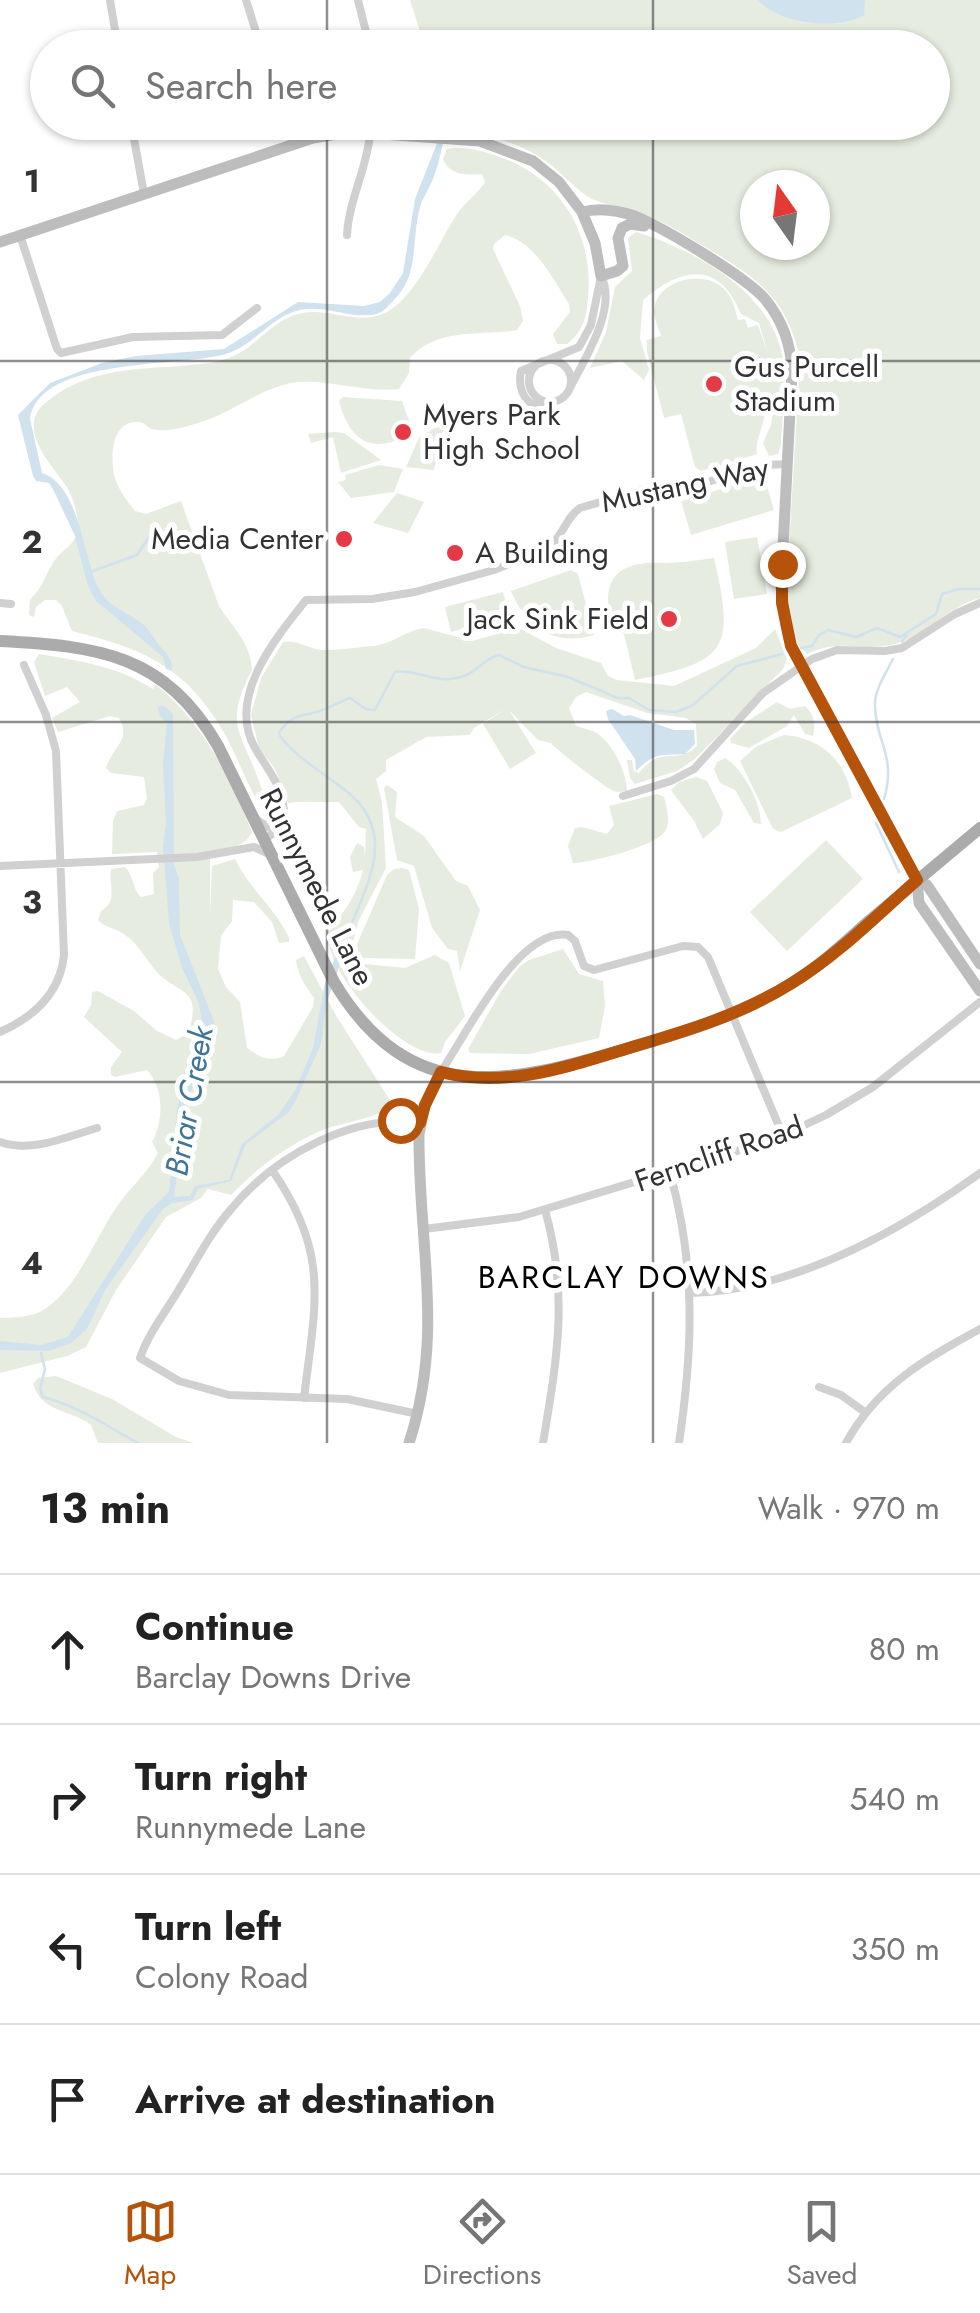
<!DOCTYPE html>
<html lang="en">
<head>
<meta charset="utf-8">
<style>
  body { margin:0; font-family:Jost,sans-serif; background:#f2f2f2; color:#222 }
  .compass { position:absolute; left:740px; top:170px; width:90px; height:90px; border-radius:50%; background:#fff; box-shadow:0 2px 8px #0004; rotate:346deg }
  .stop { position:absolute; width:30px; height:30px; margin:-22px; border:8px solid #b45309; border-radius:50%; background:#fff }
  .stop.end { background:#b45309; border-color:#fff; box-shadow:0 2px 10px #0008 }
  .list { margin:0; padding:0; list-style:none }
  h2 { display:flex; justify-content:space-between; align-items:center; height:130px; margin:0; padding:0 40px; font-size:42px }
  h2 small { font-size:32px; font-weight:400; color:#767676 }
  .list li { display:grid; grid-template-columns:65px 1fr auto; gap:30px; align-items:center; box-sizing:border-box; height:150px; padding:0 40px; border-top:2px solid #e0e0e0 }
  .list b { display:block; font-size:38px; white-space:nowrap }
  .list p { margin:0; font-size:32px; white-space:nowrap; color:#767676 }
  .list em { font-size:32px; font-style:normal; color:#767676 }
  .icon { flex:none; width:55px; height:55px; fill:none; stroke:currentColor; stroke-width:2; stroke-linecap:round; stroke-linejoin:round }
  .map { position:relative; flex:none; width:980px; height:1443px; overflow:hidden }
  .search { position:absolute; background:#fff; box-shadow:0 2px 8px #0004; left:30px; right:30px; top:30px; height:110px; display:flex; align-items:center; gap:25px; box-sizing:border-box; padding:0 35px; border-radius:55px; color:#767676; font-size:38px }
  .sheet { height:730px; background:#fff }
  nav { display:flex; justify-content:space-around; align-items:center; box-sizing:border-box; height:140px; border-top:2px solid #e0e0e0; background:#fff; font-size:28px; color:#767676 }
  nav a { display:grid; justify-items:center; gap:5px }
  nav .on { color:#b45309 }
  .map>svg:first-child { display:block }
  .green { fill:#e6ecdf; fill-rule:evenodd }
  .water { fill:#cfe2ee }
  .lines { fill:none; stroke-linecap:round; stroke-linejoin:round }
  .stream { stroke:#cfe2ee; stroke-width:2.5 }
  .street { stroke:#d0d0d0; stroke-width:8 }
  .secondary { stroke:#bdbdbd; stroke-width:11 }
  .primary { stroke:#ababab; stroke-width:12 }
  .route { stroke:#b45309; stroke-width:12 }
  .grid { fill:none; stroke:#333; stroke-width:2.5; stroke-opacity:0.55 }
  .poi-dot { fill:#e63946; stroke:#fff; stroke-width:4 }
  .labels { text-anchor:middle; stroke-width:10; stroke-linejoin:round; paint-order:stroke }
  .poi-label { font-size:30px; fill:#333; stroke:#fff; text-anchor:start }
  .street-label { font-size:30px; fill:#333; stroke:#fff }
  .water-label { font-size:32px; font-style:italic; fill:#3f7597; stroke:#fff }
  .neighbourhood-label { font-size:32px; letter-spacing:2.5px; fill:#000; stroke:#fff }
  .grid-label { font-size:32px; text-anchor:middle; font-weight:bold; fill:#333; stroke:#fff; stroke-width:10; stroke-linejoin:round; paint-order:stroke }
</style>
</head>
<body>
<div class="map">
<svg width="980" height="1443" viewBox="0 0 980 1443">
  <rect width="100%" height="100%" fill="#fff"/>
  <!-- green -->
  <path class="green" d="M410 0H980V598C948 606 926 636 895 644 863 652 840 638 807 654L798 645 786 597 800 360C789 302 760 280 712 251 690 238 667 223 644 214 627 208 608 206 592 199 576 190 565 176 551 165 519 140 482 133 442 131L441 123 932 122V48L425 47ZM755 185H815V245H755Z
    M447 149C465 146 483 151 500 157 560 178 594 234 588 297 587 316 583 332 567 344H557L553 334 570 312 569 304C553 279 535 242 505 235L494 244 493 249 520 306 523 321 517 330C481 336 437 327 410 358L409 373 399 389C365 393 320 377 291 383 257 390 230 414 198 423 185 427 165 433 152 429 145 426 146 423 138 422 110 421 110 460 115 478 119 491 127 501 135 511L146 514 181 501 219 606C232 627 251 642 252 670 223 726 241 730 260 784 264 795 267 804 266 815 250 792 240 763 227 738 189 668 145 649 72 631L62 606 56 600H45L36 607 34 617 29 615 30 600C45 584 43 579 53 563 62 548 77 546 78 526 78 513 72 494 64 483 50 463 17 428 44 404 93 362 151 371 210 363 252 357 261 328 294 315 322 305 351 323 377 316 415 306 439 238 460 210 468 200 478 193 485 182L482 174C467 175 450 176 443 159Z
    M636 232C695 250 772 292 783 359 787 386 782 417 781 445L778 454 769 456 763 443 771 425 775 397 763 400C769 426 754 434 757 454L701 471 695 467 681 414 664 418 647 352V340L661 336C659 329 654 319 654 312 655 279 706 268 725 290 733 298 735 310 738 320L745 319 748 328 757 325 759 328 768 354 759 323 741 314C720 261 682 266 643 300L640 338 649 370 644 380 622 361 590 368 606 332 615 287 632 271 628 238Z
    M343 397 402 401 413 432C374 456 350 443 339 401Z
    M445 421 434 470 406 467 419 438Z
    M335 432 344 433 381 460 341 473 333 437 311 443 308 434Z
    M379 465 403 469 394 492 351 498 338 482 346 480 345 475Z
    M764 476 774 510 691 535 681 501Z
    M397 493 424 502 408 533 373 523Z
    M757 537 767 594 734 599 725 542Z
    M714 558C735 649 728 662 635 680L624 634C615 627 608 610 608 599 609 564 639 562 665 563 681 563 698 560 714 558Z
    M571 570 578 574 594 635C554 647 526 627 511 591Z
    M503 592 509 617 451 632 445 607Z
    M424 628 472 641 519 628 556 648 601 663 608 676 617 680 674 686 756 648 775 629 787 659 783 669 695 759 677 771 635 784 630 778 627 760H632L634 771 639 773C662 744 676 766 697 746L696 724 686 718 647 713 586 692 576 697 569 708 576 726C582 728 587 729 593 731 611 739 627 772 627 791 619 792 617 793 610 789 602 785 554 748 551 743L538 740 509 710 536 753 510 769 483 724 507 708 474 728 470 735 426 737 386 760V771L376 779 382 803 386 868 359 920 349 957 355 963 405 968 435 955 449 963 465 1016 445 1042 441 1053C402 1060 321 968 328 930 345 913 357 894 363 870L353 872 350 857 357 843 364 847 365 857 366 829 359 827 339 802C322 802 303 801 288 803L275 769 259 748 251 715 261 678 283 642C297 639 308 649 322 650 338 650 355 648 371 646 392 645 404 631 424 628Z
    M39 654C80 661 117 666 153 689L155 684C201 720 231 778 252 832 246 847 225 850 210 852V917L212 866 235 859C248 887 276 909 289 938V942L279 943 272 922 254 902 233 900 232 921 221 936 218 969 226 987 240 1002 247 1048C257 1056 271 1063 284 1056L313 1007 314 998C305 986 298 975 296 960L304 956 335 1014 393 1105C386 1115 344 1123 328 1128 291 1142 258 1167 231 1195L208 1189 201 1198 166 1217 116 1290 86 1347 67 1356 0 1373V1318C15 1317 32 1318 45 1309 78 1287 94 1240 116 1208 129 1188 147 1175 158 1153L152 1142C164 1120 164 1088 147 1070L115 1077 111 1075V1067L122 1052 84 1017 91 1005 92 992 98 991 134 1011 157 1031 176 1040 188 1033C204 986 177 995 156 971 146 960 138 943 125 935 116 928 107 929 98 920L101 911C119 901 108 886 111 869L125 867C134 875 132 889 141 897L154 894 153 873 159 867 157 852 112 854 113 821 117 811 144 805 147 798 144 777 111 773 106 768C112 747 132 740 119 718L110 716 58 732 52 718 80 702 67 687 45 696 34 662Z
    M777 702 790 709 805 706C814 714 816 725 813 736L805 734 794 715 787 726 749 748 731 743 730 739 746 722Z
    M784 735C822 738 846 761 852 798L781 832 773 829 740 761 757 746Z
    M725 758C743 769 761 802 761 824L754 823 735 790 720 783 714 769 717 762Z
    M696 777 707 781 723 813 720 824 703 839 694 821 671 790 679 782Z
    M387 785 397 792 395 817 424 836 456 881 468 886 480 910 460 971 457 951 448 949 432 928 414 866 397 860 384 788Z
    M657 794 664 797C667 808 670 820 666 830 658 846 590 863 573 863L568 846 575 828 582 827 607 834 614 825 609 806Z
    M826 840 863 879 787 951 750 912Z
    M402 868 409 870 419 909 415 959 361 958 354 951 387 875 394 869Z
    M563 949 579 974 603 981 605 1006 599 1038 529 1054 470 1053 468 1049 501 991 519 967 529 960Z
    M56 1376 112 1399 176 1437 194 1443H98L91 1425C70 1409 42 1413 33 1384L38 1378Z"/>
  <!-- water -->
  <path class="water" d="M758 0H865L864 15C838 31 778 24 758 0Z
    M445 123H452C441 140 441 160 433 179 429 189 423 197 420 207 411 240 420 274 394 300 389 305 384 312 376 314 352 320 325 304 300 310 273 315 255 344 229 353 186 368 39 355 30 419L42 473C79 485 83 555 98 587 107 608 130 612 145 626 151 632 154 639 159 645 167 655 173 658 172 671L166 669 163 657 96 601 88 586 75 536 53 489 49 483 36 481 33 476 18 415 50 383 102 363 136 356 224 349 298 302 364 306 380 302 390 293 403 273 415 199Z
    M158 706H164L173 714 174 865 179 878 180 935 214 1021 210 1046 193 1083 184 1122 174 1197 190 1196 195 1186 229 1180 242 1144 279 1114 296 1089 313 1048 325 983 336 955 341 961 327 1002 321 1044 296 1100 289 1112 246 1144 231 1181 198 1189 193 1200 172 1203 163 1209 105 1290 87 1329 71 1343 49 1351 0 1350V1341L41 1345 68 1337 145 1215 169 1192 177 1111 184 1076 203 1029 199 1003 182 968 169 923 163 847 166 824 163 764 167 723 160 716Z
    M612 709 624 716 630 715 674 730H694L695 744 685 754C657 756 656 752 636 771L635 759 608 719 606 711Z"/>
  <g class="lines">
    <!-- stream -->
    <path class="stream" d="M93 571 137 555 151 534
      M902 642 907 634
      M801 648 812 646 819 635 828 630 856 637 877 628 900 637 936 614 942 594 958 589H980
      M884 799C897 755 875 742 875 704 875 689 886 673 893 659
      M876 823 899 872
      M339 958C353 905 405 843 351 795 329 776 298 760 280 736L279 732C294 714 297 717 317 712 328 709 339 702 350 698L366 709 375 710 395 672C415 669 432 681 450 679 478 676 481 659 499 655L524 667 568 677 618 698H629L649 710 676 712 692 706 737 666 782 654
      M41 1353 45 1369 40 1389 43 1397C78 1406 107 1426 138 1443"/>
    <!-- street -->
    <path class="street" d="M110 0 118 48
      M246 0 261 48
      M358 0 370 48
      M131 122 144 194
      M286 122 293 144
      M20 235 57 349 61 353 133 337 222 335 257 308
      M347 235C349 199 367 169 370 134
      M529 381a21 21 0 1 1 42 0a21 21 0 1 1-42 0Z
      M556 401 537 406C522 401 518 385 521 371L579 347 591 325 601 276C618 308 584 360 570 388
      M0 603 11 604
      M623 796 671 781 694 769 763 693 812 659 837 650 885 651 902 648 955 614 980 603
      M257 820 270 828 275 827 280 818
      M264 840 282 827C290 793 270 774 255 748 226 697 276 638 306 600L372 599 415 592 494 570 548 548C563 537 565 518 580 508L654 486 687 488 765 465 788 464
      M0 866 197 857 254 847 267 853
      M0 1032C34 1017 60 994 64 955L56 751 46 715 24 665
      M442 1070C466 1035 518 927 568 935L575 941 584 966 594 970 683 946 698 947 708 957 783 1136
      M0 1142C32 1153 66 1137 97 1128
      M272 1170C331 1254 315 1304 304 1398
      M670 1173C696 1265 693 1349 679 1443
      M424 1229 519 1217 773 1140 826 1115 873 1087 980 1002
      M690 1293C794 1290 897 1233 980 1173
      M819 1387 841 1395 866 1413
      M418 1414 347 1399 229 1395 179 1381 140 1358C148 1334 165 1313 178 1291 195 1263 210 1233 232 1208 275 1156 352 1113 421 1123
      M543 1443C557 1359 569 1294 545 1210
      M846 1443C877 1386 925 1359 980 1329"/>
    <!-- secondary -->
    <path class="secondary" d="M582 212C600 207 617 210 635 216 664 228 746 277 765 299 782 320 791 344 792 371L781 587 786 626 791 646 917 880 919 903 980 991
      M0 242 313 138 343 133 382 134 480 141 533 161 559 182 582 212 595 243 601 276 617 271 623 266 618 238 622 228 630 224 644 226
      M917 880 927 885 980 964
      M409 1443C445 1333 418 1244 419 1134L425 1105 441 1071"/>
    <!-- primary -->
    <path class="primary" d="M0 641C98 646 165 654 218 746L334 982C410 1109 510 1084 629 1048 686 1032 741 1015 792 983 820 966 844 943 869 921 906 890 943 859 980 828"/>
  </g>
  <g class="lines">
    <!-- route -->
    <path class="route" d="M400 1120 420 1123 425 1105 441 1072C505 1089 567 1067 629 1048 686 1031 741 1015 792 983 838 955 877 915 917 880L791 646 782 603V564"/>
  </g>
  <!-- grid -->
  <path class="grid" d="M327 0V48M653 0V48M327 122V1443M653 122V1443M0 361H980M0 722H980M0 1082H980"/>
  <!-- markers -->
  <g class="poi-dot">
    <circle cx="714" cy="384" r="10"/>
    <circle cx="403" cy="432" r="10"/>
    <circle cx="344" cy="539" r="10"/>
    <circle cx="455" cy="553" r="10"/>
    <circle cx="669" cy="619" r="10"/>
  </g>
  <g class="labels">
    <!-- poi labels -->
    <g class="poi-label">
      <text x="734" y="377">Gus Purcell<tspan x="734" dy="34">Stadium</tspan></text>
      <text x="423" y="425">Myers Park<tspan x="423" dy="34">High School</tspan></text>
      <text x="324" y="549" text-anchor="end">Media Center</text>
      <text x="475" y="563">A Building</text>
      <text x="649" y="629" text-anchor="end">Jack Sink Field</text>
    </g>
    <!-- street labels -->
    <g class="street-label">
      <text transform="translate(685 485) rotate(-12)" y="10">Mustang Way</text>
      <text transform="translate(317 887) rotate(63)" y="10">Runnymede Lane</text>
      <text transform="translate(719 1154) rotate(-19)" y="10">Ferncliff Road</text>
    </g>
    <!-- water labels -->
    <g class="water-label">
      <text transform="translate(189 1101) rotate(-80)" y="11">Briar Creek</text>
    </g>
    <!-- neighbourhood labels -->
    <g class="neighbourhood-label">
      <text x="624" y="1288">BARCLAY DOWNS</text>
    </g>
  </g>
  <g class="grid-label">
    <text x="32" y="192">1</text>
    <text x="32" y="553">2</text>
    <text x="32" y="913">3</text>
    <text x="32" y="1274">4</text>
  </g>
</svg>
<svg class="compass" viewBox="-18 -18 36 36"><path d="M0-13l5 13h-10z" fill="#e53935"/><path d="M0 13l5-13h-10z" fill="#767676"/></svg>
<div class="stop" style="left:400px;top:1120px"></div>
<div class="stop end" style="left:782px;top:564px"></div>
<div class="search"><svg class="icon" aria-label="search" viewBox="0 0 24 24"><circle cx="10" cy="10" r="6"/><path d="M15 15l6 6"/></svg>Search here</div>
</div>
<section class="sheet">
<h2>13 min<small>Walk · 970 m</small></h2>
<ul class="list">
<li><svg class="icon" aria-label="ahead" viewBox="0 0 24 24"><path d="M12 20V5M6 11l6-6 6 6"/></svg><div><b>Continue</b><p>Barclay Downs Drive</p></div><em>80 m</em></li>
<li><svg class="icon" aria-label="right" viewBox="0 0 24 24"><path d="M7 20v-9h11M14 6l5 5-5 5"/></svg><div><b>Turn right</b><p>Runnymede Lane</p></div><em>540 m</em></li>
<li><svg class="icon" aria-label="left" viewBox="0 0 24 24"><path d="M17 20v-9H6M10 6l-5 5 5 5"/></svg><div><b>Turn left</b><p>Colony Road</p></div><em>350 m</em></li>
<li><svg class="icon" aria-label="arrive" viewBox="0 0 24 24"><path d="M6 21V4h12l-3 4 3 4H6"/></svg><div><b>Arrive at destination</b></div></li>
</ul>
</section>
<nav>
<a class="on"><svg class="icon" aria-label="map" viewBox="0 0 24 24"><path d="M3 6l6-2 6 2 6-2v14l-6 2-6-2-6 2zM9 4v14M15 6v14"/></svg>Map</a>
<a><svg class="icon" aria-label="directions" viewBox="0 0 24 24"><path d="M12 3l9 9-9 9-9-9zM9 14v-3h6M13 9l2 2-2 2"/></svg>Directions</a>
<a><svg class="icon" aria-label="saved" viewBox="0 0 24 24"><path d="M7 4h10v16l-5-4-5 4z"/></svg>Saved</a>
</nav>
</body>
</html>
